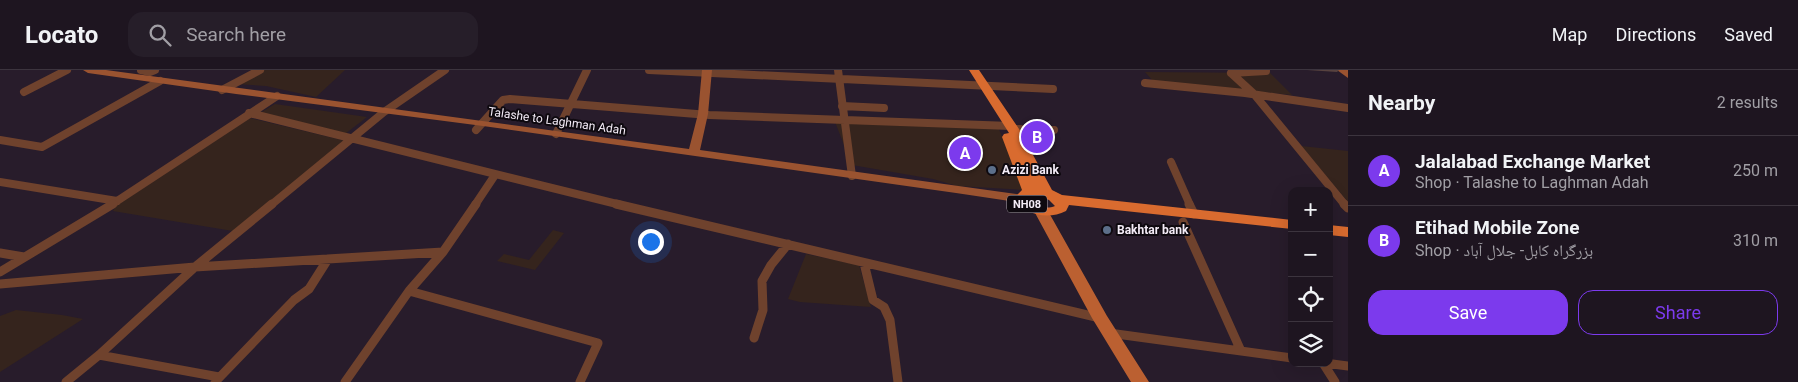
<!DOCTYPE html>
<html lang="en">
<head>
<meta charset="utf-8">
<style>
  body { margin:0; font-family:Roboto,"Noto Naskh Arabic",sans-serif; background:#261e29; color:#f1f3f6 }
  .controls { position:absolute; right:15px; bottom:15px; display:grid; overflow:hidden; border-radius:10px; box-shadow:0 5px 20px #0002 }
  .controls button { width:45px; height:45px; display:grid; place-items:center; padding:0; border:0; border-bottom:1px solid #3c343e; background:#1e1520; color:#f1f3f6; font:25px sans-serif }
  .you { position:absolute; left:650px; top:171px; width:18px; height:18px; margin:-12px; border:4px solid #fff; border-radius:50%; background:#1a73e8; box-shadow:0 0 0 8px #1a73e833 }
  .badge { display:grid; place-items:center; width:32px; height:32px; border-radius:50%; background:#7c3aed; color:#fff; font-size:16px; font-weight:700 }
  .pin { position:absolute; translate:-50% -50%; border:2px solid #fff; box-shadow:0 1px 5px #0006 }
  .list { margin:0; padding:0; list-style:none }
  h2 { display:flex; justify-content:space-between; align-items:center; height:65px; margin:0; padding:0 20px; font-size:21px }
  h2 small { font-size:16px; font-weight:400; color:#a19fa5 }
  .list li { display:grid; grid-template-columns:32px 1fr auto; gap:15px; align-items:center; box-sizing:border-box; height:70px; padding:0 20px; border-top:1px solid #3c343e }
  .list b { display:block; font-size:19px; white-space:nowrap }
  .list p { margin:0; font-size:16px; white-space:nowrap; color:#a19fa5 }
  .list em { font-size:16px; font-style:normal; color:#a19fa5 }
  .actions { display:flex; gap:10px; padding:15px 20px }
  .actions a { flex:1; padding:11px 0; border:1px solid #7c3aed; border-radius:15px; text-align:center; font-size:18px; color:#7c3aed }
  .actions .main { background:#7c3aed; color:#fff }
  .icon { flex:none; width:28px; height:28px; fill:none; stroke:currentColor; stroke-width:2; stroke-linecap:round; stroke-linejoin:round }
  .map { position:relative; flex:none; width:1348px; height:312px; overflow:hidden }
  header { display:flex; align-items:center; gap:30px; box-sizing:border-box; height:70px; padding:0 25px; background:#1e1520; border-bottom:1px solid #3c343e }
  header strong { font-size:24px }
  nav { display:flex; gap:28px; margin-inline-start:auto; font-size:18px }
  .search { width:350px; height:45px; background:#261e29; display:flex; align-items:center; gap:12px; box-sizing:border-box; padding:0 18px; border-radius:15px; color:#a19fa5; font-size:19px }
  main { display:flex }
  aside { flex:1; background:#1e1520 }
  .map>svg:first-child { display:block }
  .commercial { fill:#35241d }
  .lines { fill:none; stroke-linecap:round; stroke-linejoin:round }
  .street-far1 { stroke:#6f422d; stroke-width:8 }
  .street { stroke:#6f422d; stroke-width:9 }
  .secondary { fill:#9a5330; fill-rule:evenodd }
  .primary { fill:#bb6031; fill-rule:evenodd }
  .highway { fill:#d96b2f; fill-rule:evenodd }
  .wall { fill:#57423f }
  .service-dot { fill:#5c6f8a; stroke:#0e090f; stroke-width:2 }
  .labels { text-anchor:middle; stroke-width:4; stroke-linejoin:round; paint-order:stroke }
  .shield { fill:#0e090f; stroke:#afa8b1; stroke-width:1 }
  .shield-label { font-size:11px; font-weight:bold; fill:#f4ecf7 }
  .street-label { font-size:12px; fill:#f4ecf7; stroke:#0e090f }
  .poi-label { font-size:12px; font-weight:bold; fill:#f4ecf7; stroke:#0e090f; text-anchor:start }
</style>
</head>
<body>
<header>
<strong>Locato</strong>
<div class="search"><svg class="icon" aria-label="search" viewBox="0 0 24 24"><circle cx="10" cy="10" r="6"/><path d="M15 15l6 6"/></svg>Search here</div>
<nav><a>Map</a><a>Directions</a><a>Saved</a></nav>
</header>
<main>
<div class="map">
<svg width="1348" height="312" viewBox="0 0 1348 312">
  <rect width="100%" height="100%" fill="#281c2b"/>
  <!-- commercial -->
  <path class="commercial" d="M262 0H345L316 27 266 16 235 14Z
    M1145 2 1270 3 1292 25 1153 11Z
    M275 34 367 47 345 64 260 43Z
    M250 48 346 71 233 161 113 141 116 136Z
    M835 52 998 57 1025 120 957 116 933 109 852 95Z
    M1301 76 1348 81V132Z
    M553 160 564 163 535 200 497 191 504 184 529 190Z
    M806 184 859 195 871 237 800 232 788 229Z
    M16 240 62 245 83 249 0 302V246Z"/>
  <g class="lines">
    <!-- street-far1 -->
    <path class="street-far1" d="M141 0 150 2 155 0
      M649 0 1053 19
      M838 0 852 106
      M1231 3 1254 24 1345 135
      M1231 3 1266 1
      M1145 13 1245 23 1348 38
      M222 20 260 0
      M24 22 67 0
      M842 36 884 38
      M249 43 621 135
      M1013 59 1054 60
      M476 60 503 30 510 29 709 45 1011 56
      M556 64 587 0
      M0 70 42 77 160 11
      M1171 92 1190 135
      M0 112 117 131
      M111 135 277 26
      M271 135 384 42 445 0
      M475 135 495 105"/>
    <!-- street -->
    <path class="street" d="M616 134 1100 248
      M1189 134 1194 144
      M1344 134 1348 138
      M1183 152 1241 281
      M0 183 24 187
      M864 193 873 230 884 237 890 250 898 312
      M0 202 113 134
      M0 214 195 197 443 182
      M409 221 598 273 580 312
      M1109 263 1292 288
      M754 268 763 240 762 211 771 195 788 174
      M99 285 219 307
      M1323 293 1335 312
      M1325 293 1348 296
      M66 312 99 285 195 197 272 134
      M215 312 294 230 309 219 328 189
      M345 312 409 221 443 182 476 134"/>
    <!-- secondary -->
    <path class="secondary" d="M83 0H106L689 79 698 44 702 0H712L708 44 700 80 1023 125 1029 129 1023 133 956 123 483 56 236 24 88 3Z
      M1337 0H1348V8Z"/>
    <!-- primary -->
    <path class="primary" d="M1041 137 1048 141 1107 246 1149 312H1131L1092 248 1034 141Z"/>
    <!-- highway -->
    <path class="highway" d="M969 0H979L1019 59 1052 120 1062 125 1292 150V159L1069 135 1066 141C1048 150 1024 146 1016 126L1022 120 1002 67 1004 64 1009 63ZM1036 125 1049 130 1055 136C1045 140 1035 136 1031 127Z
      M1329 155 1348 157V167L1329 165Z"/>
  </g>
  <!-- wall -->
  <path class="wall" d="M1307 0H1339L1337 2Z"/>
  <!-- markers -->
  <g class="service-dot">
    <circle cx="992" cy="100" r="5"/>
    <circle cx="1107" cy="160" r="5"/>
  </g>
  <g class="labels">
    <!-- shield labels -->
    <rect class="shield" x="1007" y="125.5" width="40" height="17" rx="4"/>
    <g class="shield-label">
      <text x="1027" y="138">NH08</text>
    </g>
    <!-- street labels -->
    <g class="street-label">
      <text transform="translate(557 51) rotate(8)" y="4">Talashe to Laghman Adah</text>
    </g>
    <!-- poi labels -->
    <g class="poi-label">
      <text x="1002" y="104">Azizi Bank</text>
      <text x="1117" y="164">Bakhtar bank</text>
    </g>
  </g>
</svg>
<div class="controls">
<button>+</button>
<button>−</button>
<button><svg class="icon" aria-label="locate" viewBox="0 0 24 24"><circle cx="12" cy="12" r="6"/><path d="M12 2v4M12 18v4M2 12h4M18 12h4"/></svg></button>
<button><svg class="icon" aria-label="layers" viewBox="0 0 24 24"><path d="M12 4l9 5-9 5-9-5zM3 14l9 5 9-5"/></svg></button>
</div>
<div class="you"></div>
<div class="pin badge" style="left:965px;top:83px">A</div>
<div class="pin badge" style="left:1037px;top:67px">B</div>
</div>
<aside>
<h2>Nearby<small>2 results</small></h2>
<ul class="list">
<li><span class="badge">A</span><div><b>Jalalabad Exchange Market</b><p>Shop · Talashe to Laghman Adah</p></div><em>250 m</em></li>
<li><span class="badge">B</span><div><b>Etihad Mobile Zone</b><p>Shop · بزرگراه کابل- جلال آباد</p></div><em>310 m</em></li>
</ul>
<div class="actions"><a class="main">Save</a><a>Share</a></div>
</aside>
</main>
</body>
</html>
